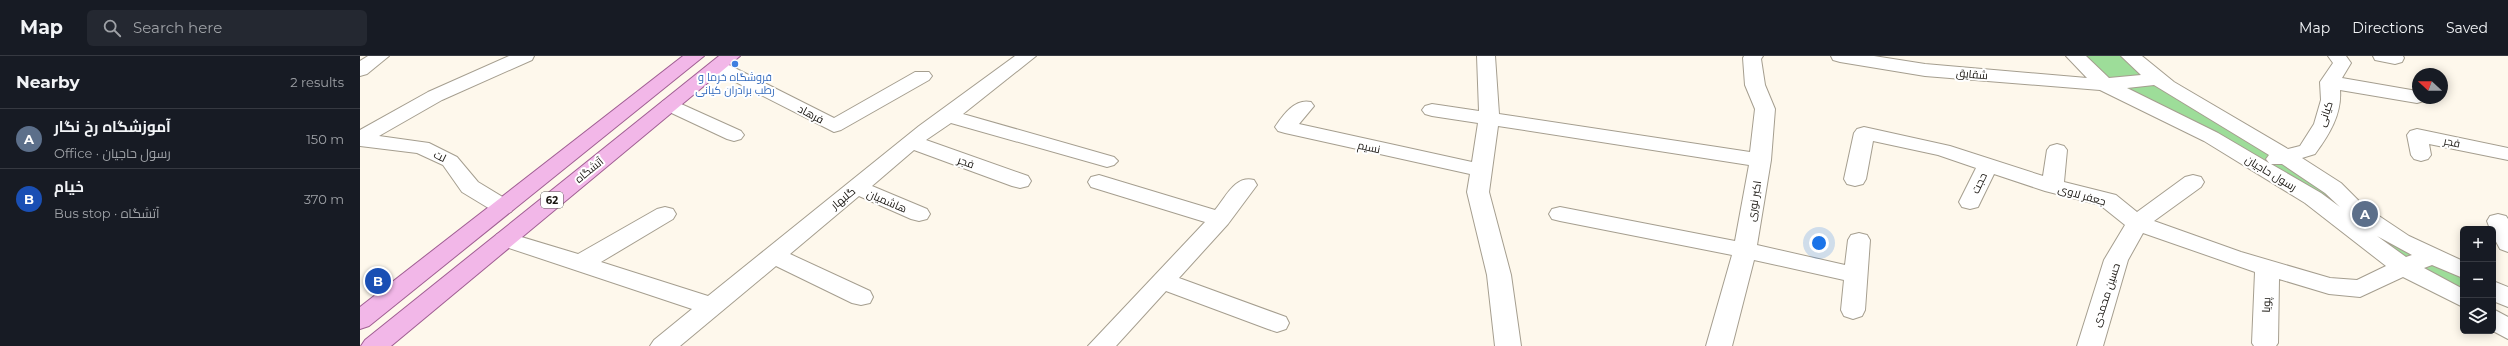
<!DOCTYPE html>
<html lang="en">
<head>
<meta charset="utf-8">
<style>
  body { margin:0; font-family:Montserrat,Cairo,sans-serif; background:#242831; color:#f1f3f6 }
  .controls { position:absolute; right:12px; bottom:12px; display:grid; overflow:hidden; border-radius:6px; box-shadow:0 2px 10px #0003 }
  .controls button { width:36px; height:36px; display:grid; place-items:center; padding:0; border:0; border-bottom:1px solid #363941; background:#171b24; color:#f1f3f6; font:20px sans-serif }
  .compass { position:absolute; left:2052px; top:12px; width:36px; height:36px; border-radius:50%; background:#171b24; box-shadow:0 2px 10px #0003; rotate:291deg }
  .you { position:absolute; left:1459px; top:187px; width:14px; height:14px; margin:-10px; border:3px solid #fff; border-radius:50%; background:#1a73e8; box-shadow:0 0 0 6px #1a73e833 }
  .badge { display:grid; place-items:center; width:26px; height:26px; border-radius:50%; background:#0b8043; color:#fff; font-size:13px; font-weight:700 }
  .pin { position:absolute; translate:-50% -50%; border:2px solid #fff; box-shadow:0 1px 4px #0006 }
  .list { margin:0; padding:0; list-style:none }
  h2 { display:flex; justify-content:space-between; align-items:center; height:52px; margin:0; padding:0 16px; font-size:17px }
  h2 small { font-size:13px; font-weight:400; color:#9ea1a6 }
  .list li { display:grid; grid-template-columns:26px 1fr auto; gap:12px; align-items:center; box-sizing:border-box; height:60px; padding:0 16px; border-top:1px solid #363941 }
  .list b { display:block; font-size:15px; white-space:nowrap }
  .list p { margin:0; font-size:13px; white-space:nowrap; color:#9ea1a6 }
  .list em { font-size:13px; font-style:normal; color:#9ea1a6 }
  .icon { flex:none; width:22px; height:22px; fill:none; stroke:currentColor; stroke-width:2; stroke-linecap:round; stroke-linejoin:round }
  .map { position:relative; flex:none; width:2148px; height:290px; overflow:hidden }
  header { display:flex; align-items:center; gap:24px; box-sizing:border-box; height:56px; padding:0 20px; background:#171b24; border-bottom:1px solid #363941 }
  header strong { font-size:19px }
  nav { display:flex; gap:22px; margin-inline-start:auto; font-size:14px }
  .search { width:280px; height:36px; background:#242831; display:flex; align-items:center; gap:10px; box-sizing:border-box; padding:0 14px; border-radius:6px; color:#9ea1a6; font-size:15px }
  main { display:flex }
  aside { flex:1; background:#171b24 }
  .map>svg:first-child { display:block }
  .green { fill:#9ddd99 }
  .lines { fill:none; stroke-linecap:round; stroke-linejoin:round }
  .minor-casing { stroke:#a59e8f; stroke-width:2 }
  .tertiary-casing { stroke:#a59e8f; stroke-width:2 }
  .primary-casing { stroke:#a05f93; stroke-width:2 }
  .minor { fill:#fff; fill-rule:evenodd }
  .tertiary { fill:#fff; fill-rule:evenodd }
  .primary { fill:#f2b7e8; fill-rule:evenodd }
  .shop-dot { fill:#3f7fe0; stroke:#fff; stroke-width:1.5 }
  .labels { text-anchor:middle; stroke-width:4; stroke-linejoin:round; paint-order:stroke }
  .shield { fill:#fff; stroke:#5d5b58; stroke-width:1 }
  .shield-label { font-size:10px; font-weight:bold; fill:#181510 }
  .street-label { font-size:11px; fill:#181510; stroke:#fff }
  .shop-label { font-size:11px; fill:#366cbe; stroke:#fff }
</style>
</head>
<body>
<header>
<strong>Map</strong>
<div class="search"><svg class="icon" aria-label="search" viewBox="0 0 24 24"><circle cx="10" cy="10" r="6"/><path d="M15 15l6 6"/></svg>Search here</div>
<nav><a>Map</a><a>Directions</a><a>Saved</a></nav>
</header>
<main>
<aside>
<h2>Nearby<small>2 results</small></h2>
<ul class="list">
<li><span class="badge" style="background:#5c6f8a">A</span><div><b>آموزشگاه رخ نگار</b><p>Office · رسول حاجیان</p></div><em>150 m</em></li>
<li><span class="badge" style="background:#1a4fb4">B</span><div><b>خیام</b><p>Bus stop · آتشگاه</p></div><em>370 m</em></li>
</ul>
</aside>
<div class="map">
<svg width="2148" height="290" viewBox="0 0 2148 290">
  <rect width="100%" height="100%" fill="#fef8ec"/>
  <!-- green -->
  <path class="green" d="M1718 0H1766L2103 216V240L1985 163 1750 29Z"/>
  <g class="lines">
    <!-- minor casing -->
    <g class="minor-casing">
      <path id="minor" d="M149 0H174L172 4 82 44 19 80 69 87 97 101 118 126 151 146 154 151 151 156 143 158 135 156 102 136 83 109 57 97 0 90V74L68 36Z
        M655 0H676L603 58 754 101 758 105 754 109 747 111 591 67 566 84 668 120 671 125 668 130 660 132 652 130 554 94 512 130 567 153 570 158 567 163 559 165 551 163 499 140 430 198 510 235 513 241 510 247 501 249 492 247 416 210 320 290H290L294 284 332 253 137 188 134 183 137 178 145 176 218 198 297 153 305 151 313 153 316 158 313 163 241 206 348 240 559 70Z
        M1117 0H1135L1139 58 1390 96 1395 53 1385 29 1383 2 1384 0H1403L1401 3 1405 29 1415 53 1411 104 1397 189 1485 209 1488 184 1491 179 1499 177 1507 179 1510 184 1505 254 1502 260 1493 263 1484 260 1481 254 1484 224 1394 204 1372 290H1346L1372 199 1200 165 1192 163 1189 158 1192 153 1200 151 1375 185 1389 109 1138 70 1129 136 1151 219 1161 290H1135L1127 219 1107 136 1110 118 925 77 918 75 915 71C923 59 935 42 951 46L954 50 939 68 1112 106 1118 67 1072 60 1065 58 1062 54 1065 50 1072 48 1119 55Z
        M1471 0H1514L1565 8 1727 22 1706 0H1726L1749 22 1781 19 1761 0H1782L1814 26 1928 93 1940 90 1954 68 1961 44 1960 26 1973 7 1968 0H1986L1991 7 1982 22 2057 35 2058 42H2066L2064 45 2057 47 1980 34C1982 58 1969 79 1955 98L1942 102 1981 127 2004 150 2049 180 2103 205V222L2072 209 2064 212 2103 233V251L2043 221 2000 241 1969 238 1919 223 1918 287 1916 290H1894L1892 287 1895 216 1783 177 1768 204 1743 290H1717L1744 204 1765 169 1740 149 1685 135 1634 118 1618 151 1610 153 1602 151 1599 146 1616 112 1578 99 1513 85 1506 123 1503 128 1495 130 1487 128 1484 123 1494 77 1497 73 1504 71 1590 90 1683 120 1687 94 1690 90 1697 88 1704 90 1707 94 1704 126 1756 139 1777 156 1825 121 1833 119 1841 121 1844 126 1841 131 1794 165 1881 196 1970 222 1997 224 2026 210 1945 147 1844 85 1740 34 1565 20 1480 6 1473 4ZM1794 29 1909 99 1906 103 1909 107 1858 77 1767 32ZM1911 108H1922L1965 137 1980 151 1961 137ZM2017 180 2052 199 2046 201Z
        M2013 0H2043L2044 2 2042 6 2035 8 2015 4Z
        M359 4 474 62 555 16H569L572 20 569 24 481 74 474 76 352 14 350 10 352 6Z
        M310 43 381 75 384 79 381 83 374 85 367 83 303 53 300 49 303 45Z
        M2057 73 2148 92V104L2069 88 2071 99 2068 103 2061 105 2054 103 2051 99 2047 79 2050 75Z
        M739 119 855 154C866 141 875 119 894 124L897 129 868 168 819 222 926 261 929 267 926 273 917 276 908 273 806 235 756 290H728L845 166 731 131 728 126 731 121Z
        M2138 158 2146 160 2148 163V196L2140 193 2133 180V173H2130L2127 165 2130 160Z
        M2133 225 2148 231V251L2133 245Z
        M2133 253 2148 261V283L2133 275Z"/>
    </g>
    <!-- tertiary casing -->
    <g class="tertiary-casing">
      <path id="tertiary" d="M8 0H29L7 18 0 20V5Z"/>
    </g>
    <!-- primary casing -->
    <g class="primary-casing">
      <path id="primary" d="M323 0H344L9 270 0 273V251Z
        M359 0H380L31 290H1L5 284Z"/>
    </g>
    <!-- minor -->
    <use href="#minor" class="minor"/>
    <!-- tertiary -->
    <use href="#tertiary" class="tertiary"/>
    <!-- primary -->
    <use href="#primary" class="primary"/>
  </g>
  <!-- markers -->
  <circle class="shop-dot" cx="375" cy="8" r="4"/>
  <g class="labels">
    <!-- shield labels -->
    <rect class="shield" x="181" y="136" width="22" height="16" rx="3"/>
    <g class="shield-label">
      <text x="192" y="148">62</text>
    </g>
    <!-- street labels -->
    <g class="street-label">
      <text transform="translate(1612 18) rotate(5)" y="4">شقایق</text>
      <text transform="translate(451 58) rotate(28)" y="4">فرهاد</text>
      <text transform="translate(1965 58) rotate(-72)" y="4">کیانی</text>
      <text transform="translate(2092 86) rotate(12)" y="4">فجر</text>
      <text transform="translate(1009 91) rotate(12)" y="4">نسیم</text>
      <text transform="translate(80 100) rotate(26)" y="4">لت</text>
      <text transform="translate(606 106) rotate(20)" y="4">فجر</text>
      <text transform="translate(229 114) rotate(-39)" y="4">آتشگاه</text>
      <text transform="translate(1911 117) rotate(31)" y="4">رسول حاجیان</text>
      <text transform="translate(1619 127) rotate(-65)" y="4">حجت</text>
      <text transform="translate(1722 139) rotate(16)" y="4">جعفر لاوی</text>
      <text transform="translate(483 142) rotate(-39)" y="4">گلبهار</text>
      <text transform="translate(527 145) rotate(23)" y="4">هاشمیان</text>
      <text transform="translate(1394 145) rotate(-81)" y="4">اکبر نوری</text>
      <text transform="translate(1746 239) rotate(-72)" y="4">حسین محمدی</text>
      <text transform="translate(1906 249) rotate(-88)" y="4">پویا</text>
    </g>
    <!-- shop labels -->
    <g class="shop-label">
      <text x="375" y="25">فروشگاه خرما و<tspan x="375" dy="13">رطب برادران کیانی</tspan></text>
    </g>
  </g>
</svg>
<div class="controls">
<button>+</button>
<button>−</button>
<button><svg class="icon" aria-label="layers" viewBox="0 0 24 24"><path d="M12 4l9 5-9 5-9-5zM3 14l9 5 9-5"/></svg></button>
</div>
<svg class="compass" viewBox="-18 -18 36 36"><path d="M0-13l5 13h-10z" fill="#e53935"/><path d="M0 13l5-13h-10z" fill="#9ea1a6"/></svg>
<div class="you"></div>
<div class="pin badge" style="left:2005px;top:158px;background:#5c6f8a">A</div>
<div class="pin badge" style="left:18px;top:225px;background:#1a4fb4">B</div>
</div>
</main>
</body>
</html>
